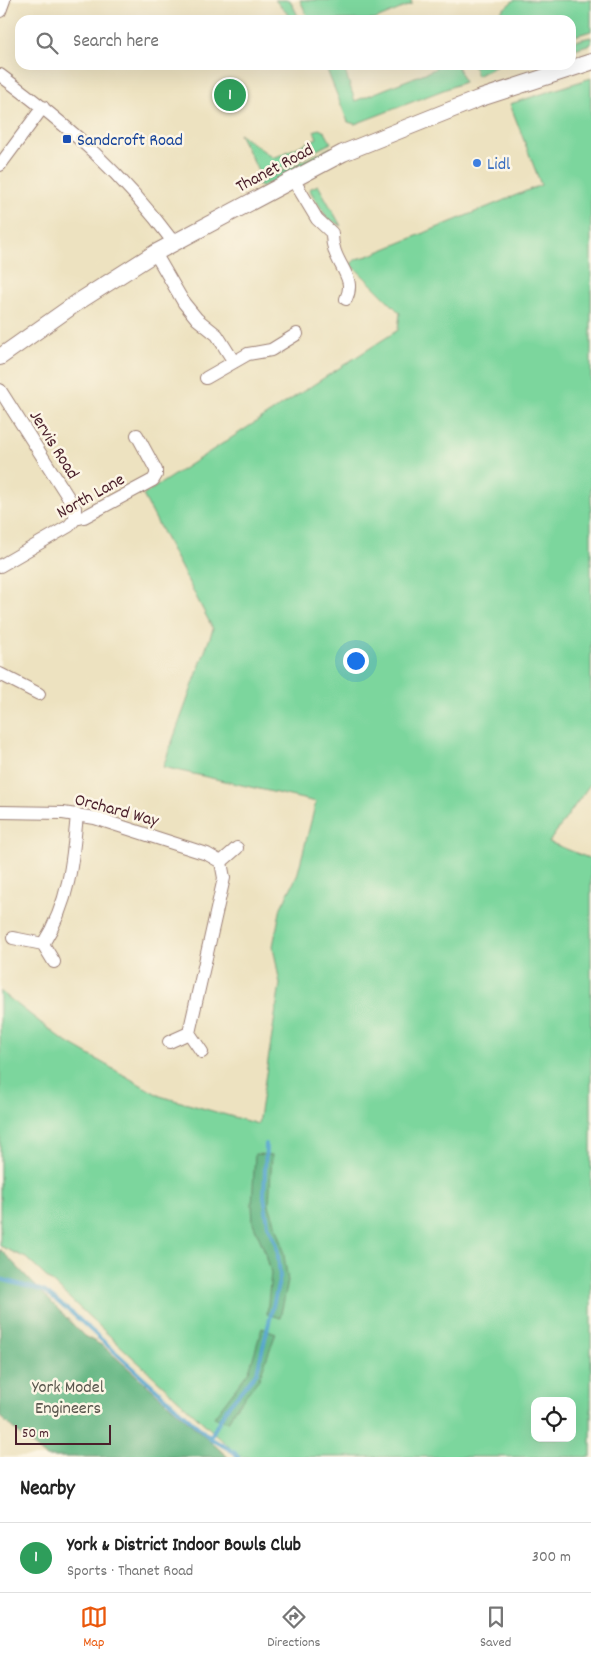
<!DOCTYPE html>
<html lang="en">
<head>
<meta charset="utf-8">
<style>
  body { margin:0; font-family:Dekko,sans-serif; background:#f2f2f2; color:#222 }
  .controls { position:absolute; right:15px; bottom:15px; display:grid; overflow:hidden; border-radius:10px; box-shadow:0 5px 20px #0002 }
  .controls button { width:45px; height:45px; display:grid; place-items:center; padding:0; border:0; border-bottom:1px solid #e0e0e0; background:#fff; color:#222; font:25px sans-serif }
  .scale { position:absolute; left:15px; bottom:12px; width:96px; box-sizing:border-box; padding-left:5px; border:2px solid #4a1f2b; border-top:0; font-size:14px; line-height:18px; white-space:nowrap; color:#4a1f2b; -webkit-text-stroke:4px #fcf5e5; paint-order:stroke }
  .you { position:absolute; left:355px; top:660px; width:18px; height:18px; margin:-12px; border:4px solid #fff; border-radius:50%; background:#1a73e8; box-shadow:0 0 0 8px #1a73e833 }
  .badge { display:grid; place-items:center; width:32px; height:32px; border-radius:50%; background:#ea580c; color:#fff; font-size:16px; font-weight:700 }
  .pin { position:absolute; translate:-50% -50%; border:2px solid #fff; box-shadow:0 1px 5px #0006 }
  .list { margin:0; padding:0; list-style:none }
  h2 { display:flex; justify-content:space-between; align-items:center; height:65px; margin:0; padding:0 20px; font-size:21px }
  h2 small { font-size:16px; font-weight:400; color:#767676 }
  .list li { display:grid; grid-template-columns:32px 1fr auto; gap:15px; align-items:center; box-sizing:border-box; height:70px; padding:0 20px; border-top:1px solid #e0e0e0 }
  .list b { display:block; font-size:19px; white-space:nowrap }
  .list p { margin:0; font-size:16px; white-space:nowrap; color:#767676 }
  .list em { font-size:16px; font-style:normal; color:#767676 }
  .icon { flex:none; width:28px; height:28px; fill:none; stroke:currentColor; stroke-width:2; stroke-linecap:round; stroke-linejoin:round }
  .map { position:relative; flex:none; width:591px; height:1457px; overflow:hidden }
  .search { position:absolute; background:#fff; box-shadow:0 5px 20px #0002; left:15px; right:15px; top:15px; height:55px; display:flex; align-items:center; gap:12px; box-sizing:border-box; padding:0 18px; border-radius:15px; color:#767676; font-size:19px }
  .sheet { height:135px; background:#fff }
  nav { display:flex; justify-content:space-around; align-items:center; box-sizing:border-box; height:70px; border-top:1px solid #e0e0e0; background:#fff; font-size:14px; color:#767676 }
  nav a { display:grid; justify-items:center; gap:2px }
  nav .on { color:#ea580c }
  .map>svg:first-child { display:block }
  .green { fill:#7cd69d; stroke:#637a64; fill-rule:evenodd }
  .forest { fill:#65b784; stroke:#586b58 }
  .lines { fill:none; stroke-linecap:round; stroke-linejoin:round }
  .stream { stroke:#54a6cf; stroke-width:4 }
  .minor-casing { stroke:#9c8076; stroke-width:14 }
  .tertiary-casing { stroke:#9c8076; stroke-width:18 }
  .minor { stroke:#fff; stroke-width:12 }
  .tertiary { stroke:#fff; stroke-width:16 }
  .transit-dot { fill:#1a4fb4; stroke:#fcf5e5; stroke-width:2 }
  .shop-dot { fill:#3f7fe0; stroke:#fcf5e5; stroke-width:2 }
  .labels { text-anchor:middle; stroke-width:5; stroke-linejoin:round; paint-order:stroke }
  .transit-label { font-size:18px; fill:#164399; stroke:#fcf5e5; text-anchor:start }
  .shop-label { font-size:18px; fill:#366cbe; stroke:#fcf5e5; text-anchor:start }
  .street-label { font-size:18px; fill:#4a1f2b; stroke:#fcf5e5 }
  .park-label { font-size:18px; fill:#59564d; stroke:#fcf5e5 }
</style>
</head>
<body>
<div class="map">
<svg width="591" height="1457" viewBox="0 0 591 1457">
  <rect width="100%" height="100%" fill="#fcf5e5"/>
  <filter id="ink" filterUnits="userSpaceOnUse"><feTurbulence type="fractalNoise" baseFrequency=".02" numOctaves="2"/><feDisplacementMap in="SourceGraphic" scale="10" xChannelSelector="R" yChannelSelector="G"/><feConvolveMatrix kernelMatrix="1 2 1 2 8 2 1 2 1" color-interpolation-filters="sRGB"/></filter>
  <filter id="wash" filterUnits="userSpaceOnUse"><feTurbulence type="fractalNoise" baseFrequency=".0096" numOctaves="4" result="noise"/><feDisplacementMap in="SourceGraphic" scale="20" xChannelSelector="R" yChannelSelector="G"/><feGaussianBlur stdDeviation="1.12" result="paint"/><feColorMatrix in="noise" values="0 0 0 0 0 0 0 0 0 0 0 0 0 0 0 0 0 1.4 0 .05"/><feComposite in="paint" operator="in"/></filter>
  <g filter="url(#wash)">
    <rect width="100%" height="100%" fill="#ede2c0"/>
    <!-- green -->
    <path class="green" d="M275 0H290L300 20H293Z
      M300 0H411L412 4 374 20H309Z
      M514 0H591V31L571 37V20H502L499 13Z
      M591 37V44L571 50V42Z
      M325 65H343L355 101 435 69V65H457L464 82 355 124 348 122Z
      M473 65H497L477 76Z
      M591 78V783L549 842 591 859V1457H240L26 1258 0 1246V991L63 1040 160 1096 258 1124 280 984 273 946 281 907 297 876 316 802 163 767 213 629 143 495 398 330 400 313 351 264 356 259 368 256 541 185 510 104ZM535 1401H572V1438H535Z
      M319 129 325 132 331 143 262 178 239 134 274 158 317 138 314 131Z
      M332 147 329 153 261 187 256 184Z
      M318 185 341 226 327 218 309 189Z"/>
    <!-- forest -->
    <path class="forest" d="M255 1154 272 1155 269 1205 282 1243 288 1281 280 1318 267 1314 271 1273 266 1254 253 1223 252 1205Z
      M0 1249 84 1336 103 1346 228 1457H46L0 1417Z
      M262 1328 276 1333 259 1379 234 1410 228 1422 214 1417 249 1371Z"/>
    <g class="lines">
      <!-- stream -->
      <path class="stream" d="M0 1279 44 1291 72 1313 210 1438 234 1452 238 1457
        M210 1438 226 1409 257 1372 280 1277 277 1245 268 1225 264 1196 266 1144"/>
    </g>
  </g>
  <g filter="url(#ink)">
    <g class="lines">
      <!-- minor casing -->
      <g class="minor-casing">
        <path id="minor" d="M0 11 4 0
          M0 75C69 126 123 174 174 243
          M0 165 43 107
          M293 179 317 219 332 233C331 264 358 275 346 299
          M155 253 184 303 197 319 217 335 234 362
          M206 378 248 354 271 350 297 334
          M0 390 75 508V519
          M0 566 69 526 75 519 84 517 153 480 156 475V470L137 435
          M0 674 39 694
          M0 812 63 813 95 818 207 854 221 862 224 878 189 1033
          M221 862 237 848
          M13 938 43 944 54 962
          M43 944C69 903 73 861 77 814
          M169 1042 189 1033 202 1052"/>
      </g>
      <!-- tertiary casing -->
      <g class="tertiary-casing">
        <path id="tertiary" d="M0 357 78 302 155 253 343 153 478 99 591 62"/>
      </g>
      <!-- minor -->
      <use href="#minor" class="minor"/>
      <!-- tertiary -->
      <use href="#tertiary" class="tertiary"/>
    </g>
  </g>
  <!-- markers -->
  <rect class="transit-dot" x="62" y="134" width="10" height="10" rx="2.5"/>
  <circle class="shop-dot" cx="477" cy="163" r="5"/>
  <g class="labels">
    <!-- transit labels -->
    <g class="transit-label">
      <text x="77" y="145">Sandcroft Road</text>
    </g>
    <!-- shop labels -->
    <g class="shop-label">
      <text x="487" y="169">Lidl</text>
    </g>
    <!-- street labels -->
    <g class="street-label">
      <text transform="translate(274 167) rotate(-28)" y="6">Thanet Road</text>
      <text transform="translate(55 444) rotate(58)" y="6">Jervis Road</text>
      <text transform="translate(90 495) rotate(-29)" y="6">North Lane</text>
      <text transform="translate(117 809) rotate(15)" y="6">Orchard Way</text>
    </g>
    <!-- park labels -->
    <g class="park-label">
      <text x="68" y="1392">York Model<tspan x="68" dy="21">Engineers</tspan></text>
    </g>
  </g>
</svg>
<div class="controls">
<button><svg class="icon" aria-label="locate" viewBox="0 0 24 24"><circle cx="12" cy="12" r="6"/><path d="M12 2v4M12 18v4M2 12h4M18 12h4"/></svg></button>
</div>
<div class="scale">50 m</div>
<div class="you"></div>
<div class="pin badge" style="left:230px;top:95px;background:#2e9e5b">1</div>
<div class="search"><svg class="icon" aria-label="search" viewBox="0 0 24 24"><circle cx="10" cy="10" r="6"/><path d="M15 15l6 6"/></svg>Search here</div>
</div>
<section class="sheet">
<h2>Nearby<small></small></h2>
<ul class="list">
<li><span class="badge" style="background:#2e9e5b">1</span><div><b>York &amp; District Indoor Bowls Club</b><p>Sports · Thanet Road</p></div><em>300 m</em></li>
</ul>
</section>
<nav>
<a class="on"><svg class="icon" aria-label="map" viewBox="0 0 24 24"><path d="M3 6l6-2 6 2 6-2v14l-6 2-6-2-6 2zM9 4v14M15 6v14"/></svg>Map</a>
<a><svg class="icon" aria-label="directions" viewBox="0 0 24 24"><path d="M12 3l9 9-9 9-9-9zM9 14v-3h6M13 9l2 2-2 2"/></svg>Directions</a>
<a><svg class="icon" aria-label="saved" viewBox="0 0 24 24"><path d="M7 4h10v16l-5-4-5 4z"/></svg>Saved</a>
</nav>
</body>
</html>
